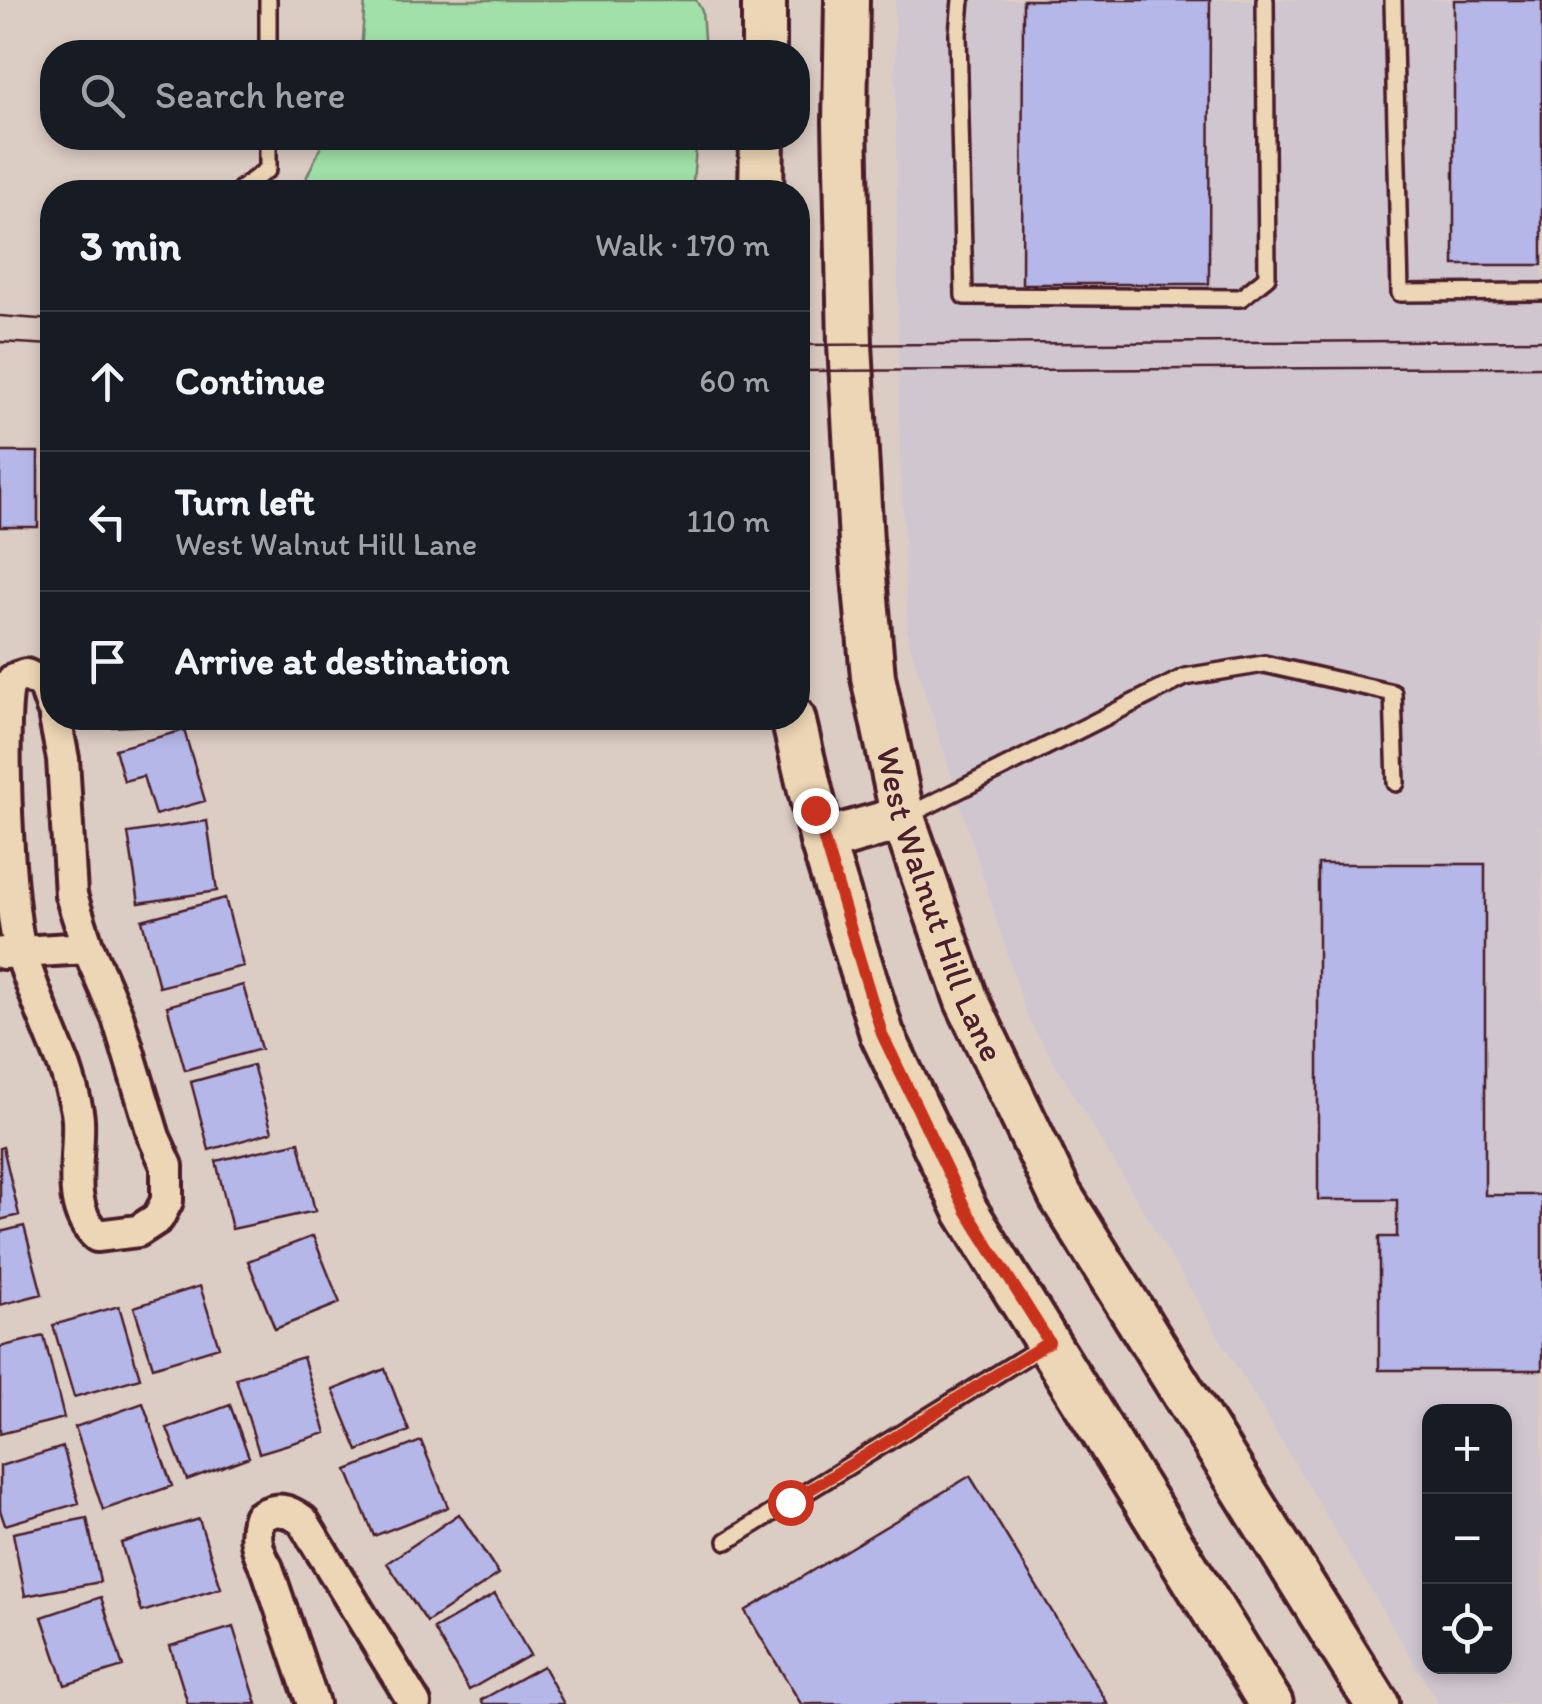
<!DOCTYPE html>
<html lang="en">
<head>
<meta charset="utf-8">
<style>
  body { margin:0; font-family:Itim,sans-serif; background:#20242c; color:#f1f3f6 }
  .controls { position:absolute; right:30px; bottom:30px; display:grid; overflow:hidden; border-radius:20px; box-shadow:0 5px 15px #0003 }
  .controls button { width:90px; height:90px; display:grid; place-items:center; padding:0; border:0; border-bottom:2px solid #363941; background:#171b24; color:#f1f3f6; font:50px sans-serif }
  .stop { position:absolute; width:30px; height:30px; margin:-22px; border:8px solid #c8321e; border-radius:50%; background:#fff }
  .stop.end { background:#c8321e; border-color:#fff; box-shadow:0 2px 10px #0008 }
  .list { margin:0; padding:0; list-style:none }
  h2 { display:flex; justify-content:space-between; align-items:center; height:130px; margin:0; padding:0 40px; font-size:42px }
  h2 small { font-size:32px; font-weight:400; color:#9ea1a6 }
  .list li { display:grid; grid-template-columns:65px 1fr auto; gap:30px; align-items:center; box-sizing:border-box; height:140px; padding:0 40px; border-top:2px solid #363941 }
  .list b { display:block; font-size:38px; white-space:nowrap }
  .list p { margin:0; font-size:32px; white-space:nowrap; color:#9ea1a6 }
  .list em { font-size:32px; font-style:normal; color:#9ea1a6 }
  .icon { flex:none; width:55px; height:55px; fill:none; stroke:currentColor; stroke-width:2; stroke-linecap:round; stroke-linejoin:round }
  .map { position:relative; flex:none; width:1542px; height:1704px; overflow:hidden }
  .search { position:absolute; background:#171b24; box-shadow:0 5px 15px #0003; left:40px; top:40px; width:770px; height:110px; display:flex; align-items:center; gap:25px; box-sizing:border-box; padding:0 35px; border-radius:40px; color:#9ea1a6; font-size:38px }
  .panel { position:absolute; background:#171b24; box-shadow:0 5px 15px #0003; left:40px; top:180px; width:770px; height:550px; border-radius:40px }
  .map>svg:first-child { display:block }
  .built { fill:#d0c6cf; fill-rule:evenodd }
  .green { fill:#a1e0a8; stroke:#76806a; stroke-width:2.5 }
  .building { fill:#b5b7e8; stroke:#4a1f2b; stroke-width:2.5 }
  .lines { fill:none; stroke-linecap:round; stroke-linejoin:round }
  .lane-casing { stroke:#4a1f2b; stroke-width:22 }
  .street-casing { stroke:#4a1f2b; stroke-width:38 }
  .secondary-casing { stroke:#4a1f2b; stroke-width:50 }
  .lane { stroke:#ecd6b5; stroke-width:15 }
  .street { stroke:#ecd6b5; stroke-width:30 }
  .secondary { stroke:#ecd6b5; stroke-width:42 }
  .tram { stroke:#4a1f2b; stroke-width:2.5 }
  .route { stroke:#c8321e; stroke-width:12 }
  .labels { text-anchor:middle; stroke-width:9; stroke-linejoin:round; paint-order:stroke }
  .street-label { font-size:35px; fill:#4a1f2b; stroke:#ecd6b5 }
</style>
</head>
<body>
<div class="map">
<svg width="1542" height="1704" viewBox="0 0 1542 1704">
  <rect width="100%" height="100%" fill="#dccdc4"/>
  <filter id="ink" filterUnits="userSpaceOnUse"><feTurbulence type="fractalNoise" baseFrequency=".01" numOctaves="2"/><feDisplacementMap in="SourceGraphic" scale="20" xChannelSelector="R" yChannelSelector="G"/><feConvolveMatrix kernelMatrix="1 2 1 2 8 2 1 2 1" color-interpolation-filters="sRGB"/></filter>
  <g filter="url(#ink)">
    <!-- built -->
    <path class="built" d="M895 0H1542V1704H1439L1027 1017 908 639 899 421ZM1430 1412H1504V1666H1430Z"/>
    <!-- green -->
    <path class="green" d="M365 0H696L702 11 705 52H361Z
      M325 138H697L692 192H306L307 176Z"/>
    <!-- building -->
    <path class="building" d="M1023 0H1210L1209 284H1022Z
      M1454 0H1542V265H1454Z
      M0 452H38V527H0Z
      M111 718H173L174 724 112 727Z
      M184 730 205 801 155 815 143 776 124 781 115 749Z
      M207 821 217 891 139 903 128 833Z
      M1318 864H1485V1195H1542V1370H1379V1237H1397V1200H1318Z
      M225 898 243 966 159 987 142 920Z
      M243 985 261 1049 185 1070 167 1006Z
      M253 1065 272 1132 209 1150 191 1082Z
      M299 1142 315 1211 232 1229 216 1161Z
      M3 1147 19 1215 0 1220V1148Z
      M24 1226 42 1294 0 1305V1232Z
      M313 1236 340 1303 275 1329 248 1261Z
      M200 1286 219 1347 153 1367 134 1307Z
      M119 1306 140 1378 74 1397 53 1325Z
      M44 1336 64 1418 0 1434V1347Z
      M303 1357 326 1433 259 1453 236 1378Z
      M385 1369 409 1431 358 1451 333 1390Z
      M143 1403 172 1486 103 1510 75 1427Z
      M230 1405 249 1457 187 1480 167 1428Z
      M421 1441 448 1507 374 1536 347 1470Z
      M63 1447 79 1503 5 1525 0 1510V1466Z
      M970 1476 1108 1704H801L745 1611Z
      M459 1514 499 1574 427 1622 387 1563Z
      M87 1518 100 1582 25 1596 13 1533Z
      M199 1519 221 1588 142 1612 121 1543Z
      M495 1594 530 1655 469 1690 434 1629Z
      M101 1597 123 1667 65 1685 42 1617Z
      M233 1627 257 1704H188L170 1646Z
      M543 1666 564 1704H483L481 1700Z"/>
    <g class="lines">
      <!-- lane casing -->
      <g class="lane-casing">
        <path id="lane" d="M268 0V52
          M961 0 958 34 964 296 1241 298 1267 277 1265 0
          M1393 0 1400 293 1542 292
          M241 189 268 169V138
          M907 816 1185 677 1264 664 1393 693 1396 783
          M727 1541 1046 1344"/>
      </g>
      <!-- street casing -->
      <g class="street-casing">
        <path id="street" d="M52 707 44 684 26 675C17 677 12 679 8 687 0 727 7 906 21 953 33 992 50 1030 65 1068 70 1084 77 1103 78 1120 80 1158 65 1208 97 1236L138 1231 158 1218 167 1201V1166L154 1137 118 1018 88 948 71 895 63 759 55 718
          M3 953 88 948
          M313 1704 267 1568C257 1551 253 1537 259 1517 277 1507 287 1509 303 1521L415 1704"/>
      </g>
      <!-- secondary casing -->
      <g class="secondary-casing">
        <g id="secondary">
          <path id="s1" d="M847 0 845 122 850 344 861 542 873 677 903 818 967 1001 1060 1195 1377 1704"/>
          <path d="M764 52V0"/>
          <path d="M761 192 762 138"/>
          <path d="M793 718 822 841 882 1034 966 1211 1271 1704"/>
          <path d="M822 841 903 818"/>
        </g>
      </g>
      <!-- lane -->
      <use href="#lane" class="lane"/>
      <!-- street -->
      <use href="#street" class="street"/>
      <!-- secondary -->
      <use href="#secondary" class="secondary"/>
      <!-- tram -->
      <path class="tram" d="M0 316 52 320
        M0 342 52 345
        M798 345 1542 340
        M798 371 1542 367"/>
    </g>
  </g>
  <g class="lines" filter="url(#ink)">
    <!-- route -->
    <path class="route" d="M790 1502 1049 1342 966 1210 882 1034 815 810"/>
  </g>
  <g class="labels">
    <!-- street labels -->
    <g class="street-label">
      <text dy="12" stroke="none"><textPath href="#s1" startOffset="915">West Walnut Hill Lane</textPath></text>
    </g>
  </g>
</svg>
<div class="controls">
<button>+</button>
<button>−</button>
<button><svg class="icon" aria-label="locate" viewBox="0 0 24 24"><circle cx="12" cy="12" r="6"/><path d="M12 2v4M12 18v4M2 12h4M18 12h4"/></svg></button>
</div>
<div class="stop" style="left:790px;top:1502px"></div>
<div class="stop end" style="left:815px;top:810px"></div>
<div class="search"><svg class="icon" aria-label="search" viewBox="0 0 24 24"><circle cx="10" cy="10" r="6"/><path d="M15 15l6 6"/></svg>Search here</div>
<section class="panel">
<h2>3 min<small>Walk · 170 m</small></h2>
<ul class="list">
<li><svg class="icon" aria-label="ahead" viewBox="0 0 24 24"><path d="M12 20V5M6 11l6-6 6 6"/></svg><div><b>Continue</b></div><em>60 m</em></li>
<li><svg class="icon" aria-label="left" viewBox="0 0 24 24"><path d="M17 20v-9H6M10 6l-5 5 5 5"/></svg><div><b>Turn left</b><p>West Walnut Hill Lane</p></div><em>110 m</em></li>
<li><svg class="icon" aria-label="arrive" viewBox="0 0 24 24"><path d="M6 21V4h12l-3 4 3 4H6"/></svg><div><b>Arrive at destination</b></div></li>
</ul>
</section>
</div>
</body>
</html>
